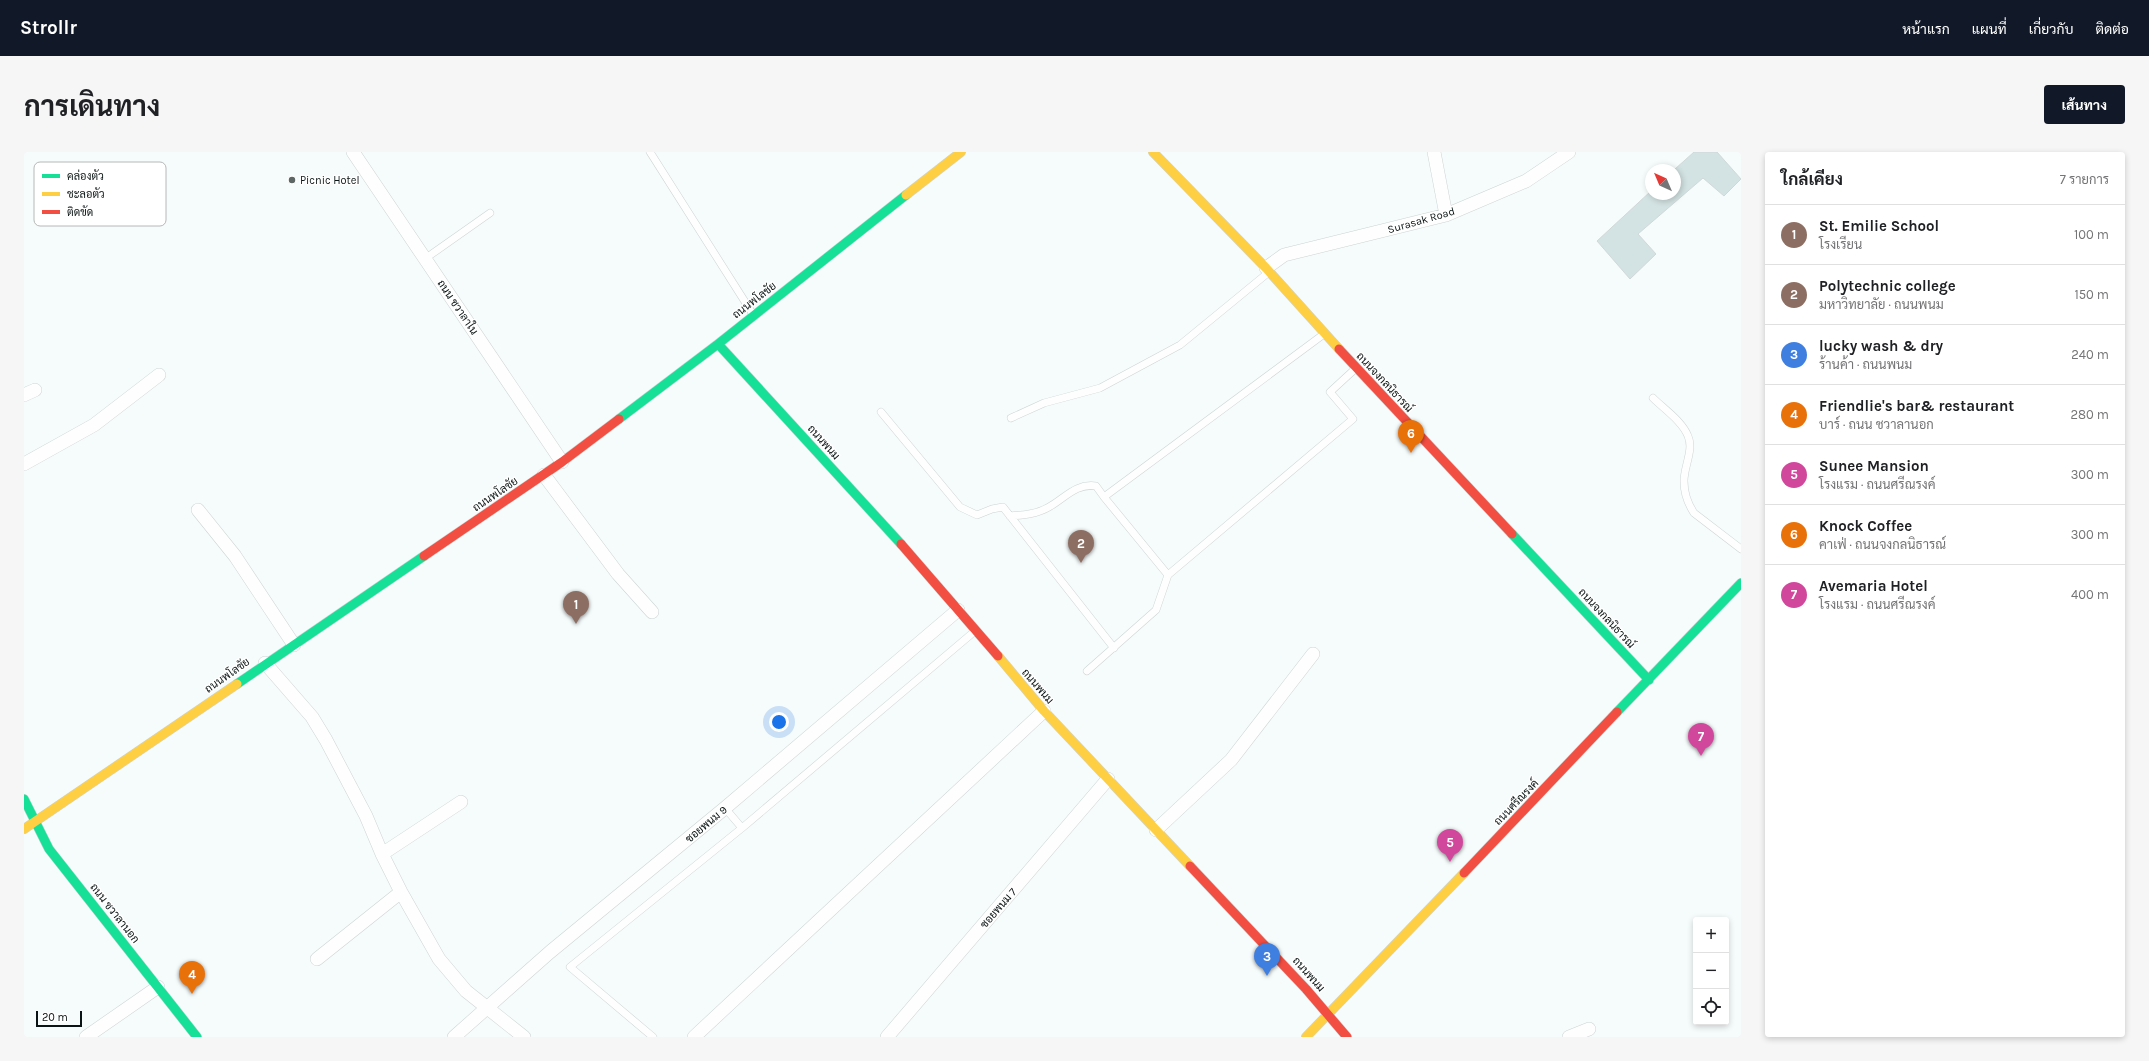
<!DOCTYPE html>
<html lang="th">
<head>
<meta charset="utf-8">
<style>
  body { margin:0; font-family:Karla,Sarabun,sans-serif; background:#f6f6f6; color:#202124 }
  .controls { position:absolute; right:12px; bottom:12px; display:grid; overflow:hidden; border-radius:4px; box-shadow:0 2px 6px #0003 }
  .controls button { width:36px; height:36px; display:grid; place-items:center; padding:0; border:0; border-bottom:1px solid #e0e0e0; background:#fff; color:#202124; font:20px sans-serif }
  .compass { position:absolute; left:1621px; top:12px; width:36px; height:36px; border-radius:50%; background:#fff; box-shadow:0 2px 6px #0003; rotate:316deg }
  .scale { position:absolute; left:12px; bottom:10px; width:46px; box-sizing:border-box; padding-left:4px; border:2px solid #0b1414; border-top:0; font-size:11px; line-height:14px; white-space:nowrap; color:#0b1414; -webkit-text-stroke:3px #fff; paint-order:stroke }
  .you { position:absolute; left:755px; top:570px; width:14px; height:14px; margin:-10px; border:3px solid #fff; border-radius:50%; background:#1a73e8; box-shadow:0 0 0 6px #1a73e833 }
  .badge { display:grid; place-items:center; width:26px; height:26px; border-radius:50%; background:#111827; color:#fff; font-size:13px; font-weight:700 }
  .pin { position:absolute; translate:-50% -33px; filter:drop-shadow(0 1px 2px #0008) }
  .pin::after { content:''; position:absolute; top:21px; width:14px; height:12px; background:inherit; clip-path:polygon(0 0,100% 0,50% 100%) }
  .list { margin:0; padding:0; list-style:none }
  h2 { display:flex; justify-content:space-between; align-items:center; height:52px; margin:0; padding:0 16px; font-size:17px }
  h2 small { font-size:13px; font-weight:400; color:#757577 }
  .list li { display:grid; grid-template-columns:26px 1fr auto; gap:12px; align-items:center; box-sizing:border-box; height:60px; padding:0 16px; border-top:1px solid #e0e0e0 }
  .list b { display:block; font-size:15px; white-space:nowrap }
  .list p { margin:0; font-size:13px; white-space:nowrap; color:#757577 }
  .list em { font-size:13px; font-style:normal; color:#757577 }
  .icon { flex:none; width:22px; height:22px; fill:none; stroke:currentColor; stroke-width:2; stroke-linecap:round; stroke-linejoin:round }
  .map { position:relative; flex:none; width:1717px; height:885px; overflow:hidden; border-radius:4px }
  header { display:flex; align-items:center; gap:24px; box-sizing:border-box; height:56px; padding:0 20px; background:#111827; color:#fff }
  header strong { font-size:19px }
  nav { display:flex; gap:22px; margin-inline-start:auto; font-size:14px }
  .intro { display:flex; align-items:center; justify-content:space-between; box-sizing:border-box; height:96px; padding:0 24px }
  h1 { margin:0; font-size:28px }
  .button { padding:10px 18px; border-radius:4px; background:#111827; color:#fff; font-size:14px; font-weight:700 }
  main { display:flex; gap:24px; padding:0 24px }
  aside { flex:1; background:#fff; border-radius:4px; box-shadow:0 2px 6px #0003 }
  .map>svg:first-child { display:block }
  .building { fill:#d3e2e2; stroke:#d1d8d8 }
  .lines { fill:none; stroke-linecap:round; stroke-linejoin:round }
  .lane-casing { stroke:#cdd4d4; stroke-width:8 }
  .street-casing { stroke:#cdd4d4; stroke-width:14 }
  .fast-casing { stroke:#cdd4d4; stroke-width:10 }
  .slow-casing { stroke:#cdd4d4; stroke-width:10 }
  .jam-casing { stroke:#cdd4d4; stroke-width:10 }
  .lane { stroke:#fefefe; stroke-width:7 }
  .street { stroke:#fefefe; stroke-width:13 }
  .fast { stroke:#16e098; stroke-width:9 }
  .slow { stroke:#ffcf43; stroke-width:9 }
  .jam { stroke:#f24e42; stroke-width:9 }
  .poi-dot { fill:#5d6565; stroke:#fff; stroke-width:1.5 }
  .labels { text-anchor:middle; stroke-width:3; stroke-linejoin:round; paint-order:stroke }
  .poi-label { font-size:11px; fill:#0b1414; stroke:#fff; text-anchor:start }
  .street-label { font-size:11px; fill:#0b1414; stroke:#fff }
  .key { fill:#fff; stroke:#b6b8b8; stroke-width:1 }
  .key-label { font-size:11px; fill:#0b1414 }
</style>
</head>
<body>
<header>
<strong>Strollr</strong>
<nav><a>หน้าแรก</a><a>แผนที่</a><a>เกี่ยวกับ</a><a>ติดต่อ</a></nav>
</header>
<div class="intro"><h1>การเดินทาง</h1><a class="button">เส้นทาง</a></div>
<main>
<div class="map">
<svg width="1717" height="885" viewBox="0 0 1717 885">
  <rect width="100%" height="100%" fill="#f6fbfb"/>
  <!-- building -->
  <path class="building" d="M1670 0H1693L1717 27 1700 44 1679 26 1614 82 1632 102 1606 127 1573 89 1627 39V42H1651V17Z"/>
  <g class="lines">
    <!-- lane casing -->
    <g class="lane-casing">
      <path id="lane" d="M626 0 730 164
        M402 106 466 61
        M1300 182 1080 345 1144 423 1329 267 1306 240 1331 217
        M1629 246C1640 257 1658 269 1664 284 1670 298 1660 314 1660 329 1660 340 1664 352 1670 361L1717 397
        M857 260 936 355 953 363 968 357 979 355 1090 496
        M987 266 1020 251 1076 236 1156 193 1245 120
        M986 364C1000 363 1013 362 1025 355 1041 346 1052 331 1072 334L1080 345
        M1063 519 1132 458 1144 423
        M701 656 718 676
        M629 885 546 815 718 676 951 479"/>
    </g>
    <!-- street casing -->
    <g class="street-casing">
      <path id="street" d="M329 0 538 310
        M1410 0 1422 63
        M1242 116 1260 103 1422 63 1502 29 1545 0
        M0 243 11 238
        M0 312 70 273 135 223
        M520 323 594 422 628 460
        M174 358 211 404 270 493
        M241 511 288 565 302 588 342 664 358 702 377 740 415 807 442 839 500 885
        M1132 678 1207 608 1289 502
        M358 702 437 650
        M293 807 377 740
        M62 885 134 835
        M430 885 526 800 701 656 934 458
        M670 885 1020 559
        M863 885 1084 627
        M1545 885 1565 877"/>
    </g>
    <!-- fast casing -->
    <g class="fast-casing">
      <path id="fast" d="M694 192 877 392
        M595 267 694 192 882 43
        M1488 382 1625 528
        M213 532 400 404
        M1593 560 1717 431
        M0 647 25 697 173 885"/>
    </g>
    <!-- slow casing -->
    <g class="slow-casing">
      <path id="slow" d="M1129 0 1242 116 1315 197
        M882 43 937 0
        M974 504 1020 559 1166 714
        M0 677 213 532
        M1282 885 1440 721"/>
    </g>
    <!-- jam casing -->
    <g class="jam-casing">
      <path id="jam" d="M1315 197 1488 382
        M877 392 974 504
        M400 404 538 310 595 267
        M1166 714 1282 837 1323 885
        M1440 721 1593 560"/>
    </g>
    <!-- lane -->
    <use href="#lane" class="lane"/>
    <!-- street -->
    <use href="#street" class="street"/>
    <!-- fast -->
    <use href="#fast" class="fast"/>
    <!-- slow -->
    <use href="#slow" class="slow"/>
    <!-- jam -->
    <use href="#jam" class="jam"/>
  </g>
  <!-- markers -->
  <circle class="poi-dot" cx="268" cy="28" r="4"/>
  <g class="labels">
    <!-- poi labels -->
    <g class="poi-label">
      <text x="276" y="32">Picnic Hotel</text>
    </g>
    <!-- street labels -->
    <g class="street-label">
      <text transform="translate(1397 68) rotate(-16)" y="4">Surasak Road</text>
      <text transform="translate(730 148) rotate(-38)" y="4">ถนนพโลชัย</text>
      <text transform="translate(434 155) rotate(56)" y="4">ถนน ชวาลาใน</text>
      <text transform="translate(1361 230) rotate(47)" y="4">ถนนจงกลนิธารณ์</text>
      <text transform="translate(800 290) rotate(48)" y="4">ถนนพนม</text>
      <text transform="translate(471 342) rotate(-34)" y="4">ถนนพโลชัย</text>
      <text transform="translate(1583 466) rotate(47)" y="4">ถนนจงกลนิธารณ์</text>
      <text transform="translate(203 523) rotate(-35)" y="4">ถนนพโลชัย</text>
      <text transform="translate(1014 534) rotate(49)" y="4">ถนนพนม</text>
      <text transform="translate(1492 650) rotate(-46)" y="4">ถนนศรีณรงค์</text>
      <text transform="translate(682 672) rotate(-40)" y="4">ซอยพนม 9</text>
      <text transform="translate(974 756) rotate(-49)" y="4">ซอยพนม 7</text>
      <text transform="translate(91 761) rotate(52)" y="4">ถนน ชวาลานอก</text>
      <text transform="translate(1285 822) rotate(48)" y="4">ถนนพนม</text>
    </g>
  </g>
  <!-- legend -->
  <rect x="10" y="10" width="132" height="64" rx="6" class="key"/>
  <rect x="18" y="22" width="18" height="4" fill="#16e098"/>
  <rect x="18" y="40" width="18" height="4" fill="#ffcf43"/>
  <rect x="18" y="58" width="18" height="4" fill="#f24e42"/>
  <g class="key-label">
    <text x="43" y="28">คล่องตัว</text>
    <text x="43" y="46">ชะลอตัว</text>
    <text x="43" y="64">ติดขัด</text>
  </g>
</svg>
<div class="controls">
<button>+</button>
<button>−</button>
<button><svg class="icon" aria-label="locate" viewBox="0 0 24 24"><circle cx="12" cy="12" r="6"/><path d="M12 2v4M12 18v4M2 12h4M18 12h4"/></svg></button>
</div>
<svg class="compass" viewBox="-18 -18 36 36"><path d="M0-13l5 13h-10z" fill="#e53935"/><path d="M0 13l5-13h-10z" fill="#757577"/></svg>
<div class="scale">20 m</div>
<div class="you"></div>
<div class="pin badge" style="left:552px;top:472px;background:#8d6e63">1</div>
<div class="pin badge" style="left:1057px;top:411px;background:#8d6e63">2</div>
<div class="pin badge" style="left:1243px;top:824px;background:#3f7fe0">3</div>
<div class="pin badge" style="left:168px;top:842px;background:#e8710a">4</div>
<div class="pin badge" style="left:1426px;top:710px;background:#d1479c">5</div>
<div class="pin badge" style="left:1387px;top:301px;background:#e8710a">6</div>
<div class="pin badge" style="left:1677px;top:604px;background:#d1479c">7</div>
</div>
<aside>
<h2>ใกล้เคียง<small>7 รายการ</small></h2>
<ul class="list">
<li><span class="badge" style="background:#8d6e63">1</span><div><b>St. Emilie School</b><p>โรงเรียน</p></div><em>100 m</em></li>
<li><span class="badge" style="background:#8d6e63">2</span><div><b>Polytechnic college</b><p>มหาวิทยาลัย · ถนนพนม</p></div><em>150 m</em></li>
<li><span class="badge" style="background:#3f7fe0">3</span><div><b>lucky wash &amp; dry</b><p>ร้านค้า · ถนนพนม</p></div><em>240 m</em></li>
<li><span class="badge" style="background:#e8710a">4</span><div><b>Friendlie's bar&amp; restaurant</b><p>บาร์ · ถนน ชวาลานอก</p></div><em>280 m</em></li>
<li><span class="badge" style="background:#d1479c">5</span><div><b>Sunee Mansion</b><p>โรงแรม · ถนนศรีณรงค์</p></div><em>300 m</em></li>
<li><span class="badge" style="background:#e8710a">6</span><div><b>Knock Coffee</b><p>คาเฟ่ · ถนนจงกลนิธารณ์</p></div><em>300 m</em></li>
<li><span class="badge" style="background:#d1479c">7</span><div><b>Avemaria Hotel</b><p>โรงแรม · ถนนศรีณรงค์</p></div><em>400 m</em></li>
</ul>
</aside>
</main>
</body>
</html>
